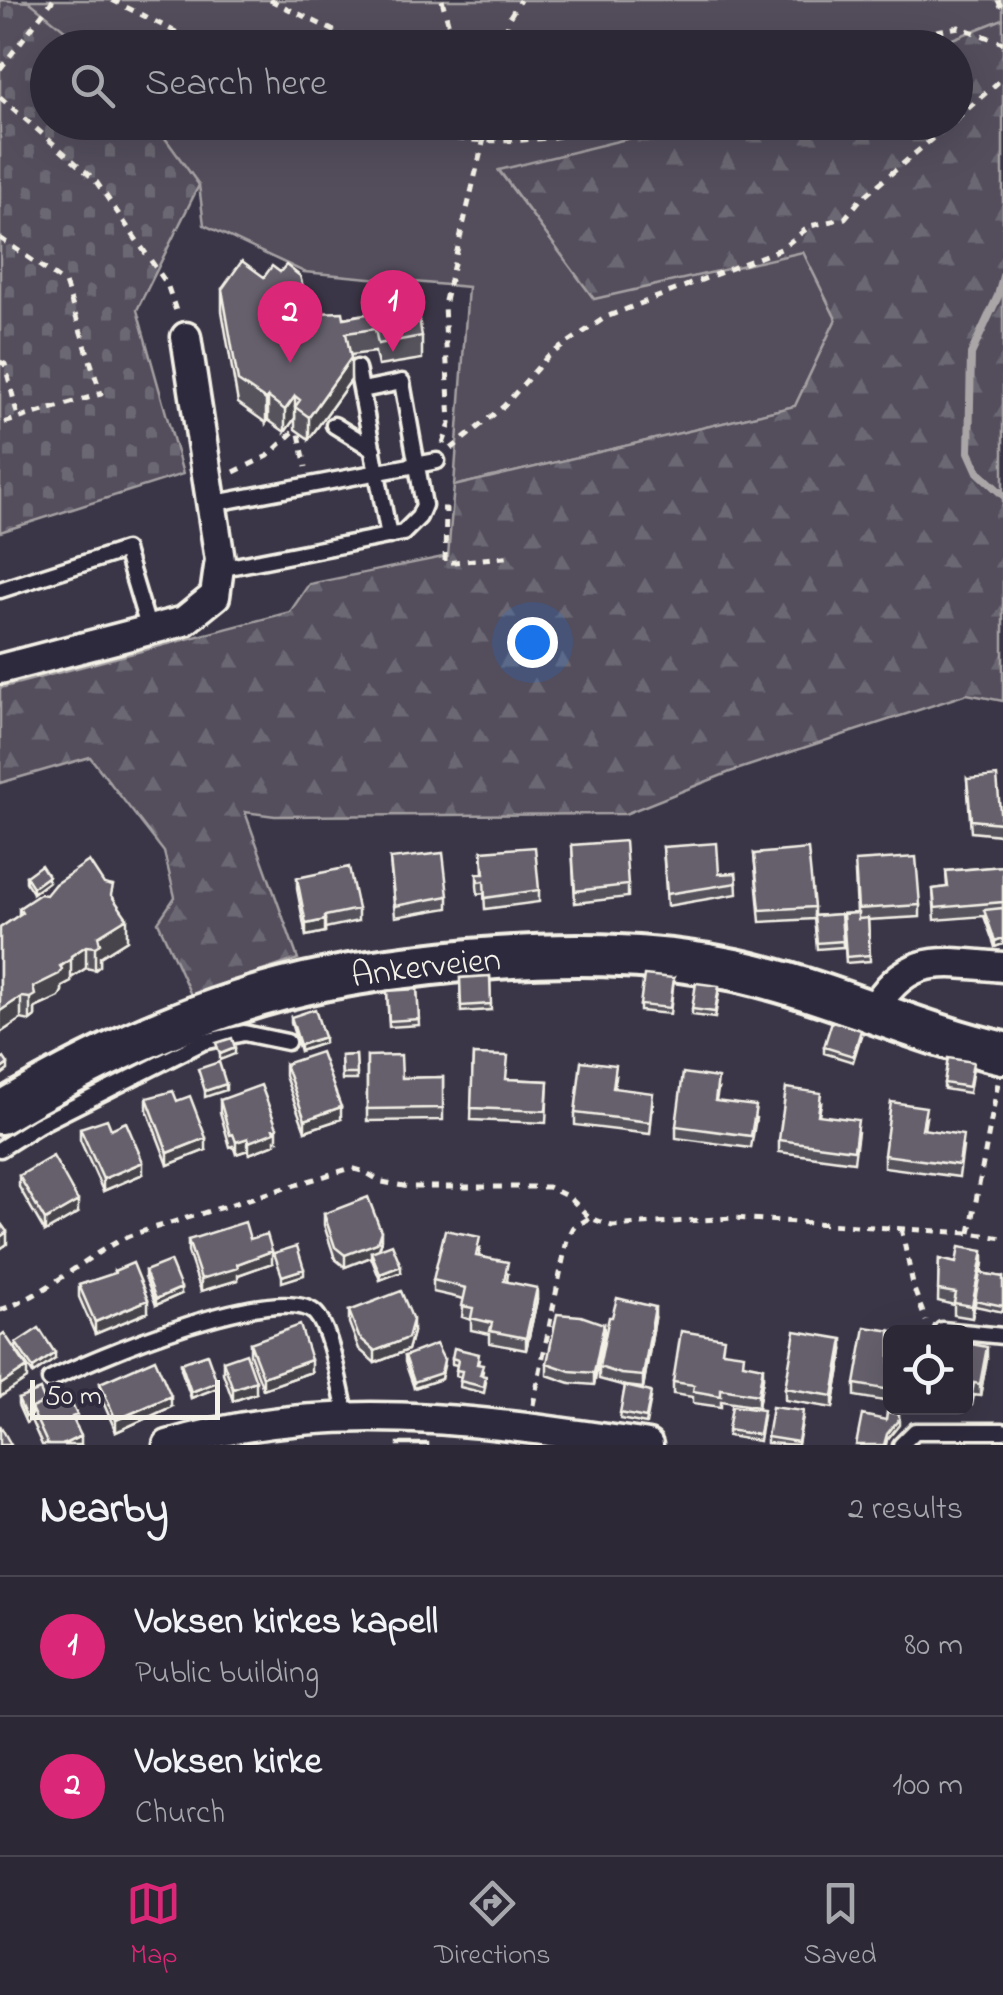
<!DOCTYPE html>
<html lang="en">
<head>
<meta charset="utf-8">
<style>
  body { margin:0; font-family:"Indie Flower",sans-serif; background:#383441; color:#f1f3f6 }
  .controls { position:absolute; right:30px; bottom:30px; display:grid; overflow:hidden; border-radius:15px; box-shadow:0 10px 40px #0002 }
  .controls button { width:90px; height:90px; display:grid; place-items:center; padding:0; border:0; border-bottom:2px solid #484450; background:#2c2835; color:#f1f3f6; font:50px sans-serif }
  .scale { position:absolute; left:30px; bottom:25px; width:190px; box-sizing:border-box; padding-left:10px; border:5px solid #f4f1e8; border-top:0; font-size:28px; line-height:35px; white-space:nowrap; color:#f4f1e8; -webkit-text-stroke:8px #2f2a3d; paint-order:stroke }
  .you { position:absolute; left:532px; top:642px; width:35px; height:35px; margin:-25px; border:8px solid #fff; border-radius:50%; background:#1a73e8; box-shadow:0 0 0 15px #1a73e833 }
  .badge { display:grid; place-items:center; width:65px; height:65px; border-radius:50%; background:#db2777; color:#fff; font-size:32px; font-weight:700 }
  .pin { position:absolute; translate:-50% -82px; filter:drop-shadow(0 2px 5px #0008) }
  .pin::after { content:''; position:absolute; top:52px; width:35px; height:30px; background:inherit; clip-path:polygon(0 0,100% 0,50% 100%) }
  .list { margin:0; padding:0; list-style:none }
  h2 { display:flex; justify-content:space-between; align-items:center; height:130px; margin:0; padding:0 40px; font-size:42px }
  h2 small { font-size:32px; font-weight:400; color:#a6a6ad }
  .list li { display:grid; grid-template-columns:65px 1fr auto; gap:30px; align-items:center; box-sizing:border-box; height:140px; padding:0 40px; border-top:2px solid #484450 }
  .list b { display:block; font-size:38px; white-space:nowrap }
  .list p { margin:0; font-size:32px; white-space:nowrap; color:#a6a6ad }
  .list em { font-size:32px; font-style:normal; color:#a6a6ad }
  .icon { flex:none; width:55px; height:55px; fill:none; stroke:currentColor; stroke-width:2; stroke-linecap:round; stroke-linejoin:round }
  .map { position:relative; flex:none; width:1003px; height:1445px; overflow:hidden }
  .search { position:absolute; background:#2c2835; box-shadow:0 10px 40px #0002; left:30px; right:30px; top:30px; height:110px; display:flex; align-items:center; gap:25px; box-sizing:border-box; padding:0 35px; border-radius:55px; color:#a6a6ad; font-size:38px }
  .sheet { height:410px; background:#2c2835 }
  nav { display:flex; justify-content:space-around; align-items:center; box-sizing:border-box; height:140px; border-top:2px solid #484450; background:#2c2835; font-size:28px; color:#a6a6ad }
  nav a { display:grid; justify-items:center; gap:5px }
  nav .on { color:#db2777 }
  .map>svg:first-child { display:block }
  .green { fill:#534e5c; stroke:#a4a0a2; stroke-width:2.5 }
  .forest { fill:url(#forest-firs); stroke:#a4a0a2; stroke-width:2.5 }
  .cemetery { fill:url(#cemetery-stones); stroke:#a4a0a2; stroke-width:2.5 }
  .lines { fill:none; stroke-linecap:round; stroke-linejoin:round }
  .stream { stroke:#aaa6a7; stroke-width:8 }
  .lane-casing { stroke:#f4f1e8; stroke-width:21 }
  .street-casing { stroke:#f4f1e8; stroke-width:35 }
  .secondary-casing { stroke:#f4f1e8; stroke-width:48 }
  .path { stroke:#f4f1e8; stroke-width:5; stroke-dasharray:8 8; stroke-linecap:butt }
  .lane { stroke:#2f2a3d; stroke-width:14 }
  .street { stroke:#2f2a3d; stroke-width:28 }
  .secondary { stroke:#2f2a3d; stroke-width:40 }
  .wall { fill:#57535d; stroke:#f4f1e8; stroke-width:2.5 }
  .shaded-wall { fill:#47444c; stroke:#f4f1e8; stroke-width:2.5 }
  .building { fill:#65616c; stroke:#f4f1e8; stroke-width:2.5 }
  .labels { text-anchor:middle; stroke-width:10; stroke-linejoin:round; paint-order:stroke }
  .street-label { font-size:35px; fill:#f4f1e8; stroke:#2f2a3d }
</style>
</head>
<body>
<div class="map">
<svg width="1003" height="1445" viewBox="0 0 1003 1445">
  <defs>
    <pattern id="forest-firs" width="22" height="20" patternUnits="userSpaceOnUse" patternTransform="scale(2.5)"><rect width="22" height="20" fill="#534e5c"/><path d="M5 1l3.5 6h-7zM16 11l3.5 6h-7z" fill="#6c6873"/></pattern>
    <pattern id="cemetery-stones" width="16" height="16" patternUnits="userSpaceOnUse" patternTransform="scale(2.5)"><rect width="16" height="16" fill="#534e5c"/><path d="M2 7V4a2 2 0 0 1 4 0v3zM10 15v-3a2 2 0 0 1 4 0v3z" fill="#6c6873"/></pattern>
  </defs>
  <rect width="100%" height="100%" fill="#3b3647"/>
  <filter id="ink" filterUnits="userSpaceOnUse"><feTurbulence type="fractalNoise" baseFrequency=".01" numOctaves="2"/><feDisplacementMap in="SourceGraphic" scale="20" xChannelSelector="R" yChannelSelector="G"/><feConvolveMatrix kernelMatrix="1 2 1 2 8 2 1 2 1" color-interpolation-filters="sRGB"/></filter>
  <g filter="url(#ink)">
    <!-- green -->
    <path class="green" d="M25 0H1003V19L932 48H86Z
      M154 123H692L499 171 594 298 803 251 836 319 795 406 454 486 468 287 304 272 204 225 199 185Z"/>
    <!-- forest -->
    <path class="forest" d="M1003 19V701L967 694 730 772 625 814 275 816 245 812 298 959 191 995 158 922 175 897 164 852 90 757 0 783V688L290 612 309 584 448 556 454 486 795 406 836 319 803 252 594 299 499 170 692 123 956 122V48L932 47Z"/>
    <!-- cemetery -->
    <path class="cemetery" d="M0 0 30 2 86 47 48 48V122L154 123 199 185 137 310 183 474 0 532Z"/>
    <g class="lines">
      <!-- stream -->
      <path class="stream" d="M1003 276 998 296 971 354 969 452 978 472 1003 495"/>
      <!-- lane casing -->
      <g class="lane-casing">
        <path id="lane" d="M357 368 389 536
          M334 425 373 449
          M210 504 437 461
          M219 569 403 533 419 517 424 505 402 382 362 390
          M0 590 125 550 149 630
          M0 1149 38 1125 203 1042 244 1033 287 1042
          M942 1330 1003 1336
          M50 1380C91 1359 283 1278 316 1314 332 1332 340 1391 347 1416
          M901 1445 915 1431H1003"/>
      </g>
      <!-- street casing -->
      <g class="street-casing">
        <path id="street" d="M0 669 184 621 215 596 220 560 186 337
          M872 1013C906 951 942 962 1003 967
          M168 1445C329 1396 485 1421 648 1445"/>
      </g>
      <!-- secondary casing -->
      <g class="secondary-casing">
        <g id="secondary">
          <path id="s1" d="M0 1113C89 1060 183 1015 284 989 345 973 408 966 471 960 560 952 647 952 735 970 827 990 912 1032 1003 1053"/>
        </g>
      </g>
      <!-- path -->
      <path class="path" d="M112 0 208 48
        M270 0 347 37 422 48
        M442 0 455 48
        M998 0 1003 11
        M503 48 509 18 520 0
        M875 48 896 38 959 27 1003 43
        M0 69 53 0
        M0 97 95 180 167 284 178 317
        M956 119 1003 78
        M362 122C461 146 529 148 628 122
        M467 122 470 140
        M0 238 65 283 101 394 0 424
        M0 362 5 364 18 417
        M443 444 450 424 444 305 488 122
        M451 449 504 406 548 356 606 317 781 249 810 226 845 218 860 200 952 122
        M234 472 268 456 294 431 299 434 306 467
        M442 509H446L445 563 513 556
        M901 1228 914 1289 926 1321
        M970 1233 998 1083
        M0 1310C50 1294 85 1254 134 1234L351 1168 365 1172 382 1182 409 1187H548L569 1197 590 1218 612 1226 732 1218 970 1233 1003 1238
        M533 1405 567 1240 574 1227 590 1218"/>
      <!-- lane -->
      <use href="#lane" class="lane"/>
      <!-- street -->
      <use href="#street" class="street"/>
      <!-- secondary -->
      <use href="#secondary" class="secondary"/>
    </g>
    <!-- wall -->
    <path class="wall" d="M222 289 309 308 314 313 344 318 371 313V306L422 336V359L378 366 375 352 350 355 351 380 309 439 295 429V418L285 432 268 420 266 423 238 403 222 311Z
      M967 779 1001 823V835L971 832Z
      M572 845 628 885V897L575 903Z
      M663 847 719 874 736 873 737 894 667 906Z
      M482 851 539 890V902L485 909 484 893 478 894 477 886V874H483Z
      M754 854 814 907V919L760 922Z
      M390 859 448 896V908L395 917Z
      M1003 866V944L995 947 984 916 935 920 933 889 947 887 946 871Z
      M855 873 920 905V917L868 920 870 961 846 963 843 914 857 913Z
      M26 876 48 882 33 893 26 882Z
      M297 878 358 909V921L325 928V932L306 936 297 889Z
      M113 897 127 940 100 957V966L95 970 86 968 71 978V982L62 987V991L59 997 35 1008V1017L30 1021 21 1019 0 1033V928L19 915V908Z
      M841 914 843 947 817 949 814 916Z
      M490 976 491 1010 461 1012 460 978Z
      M674 978 670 1014 640 1011V1005Z
      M417 989 419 1025 389 1027 387 991Z
      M719 992 715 1018 692 1015V1009Z
      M291 1017 324 1043 300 1051 291 1023Z
      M861 1036 853 1062 824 1053V1047Z
      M356 1055 357 1080H342L341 1056Z
      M473 1055 507 1079 548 1081 546 1123 471 1120Z
      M367 1056 402 1078 443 1077V1120L367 1121Z
      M285 1064 341 1119 305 1131 285 1076Z
      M973 1068 969 1093 944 1089V1083Z
      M616 1077 614 1088 653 1104 650 1134 575 1125V1113Z
      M718 1090 716 1101 756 1118 751 1148 676 1138V1126Z
      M147 1098 206 1150 168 1165 147 1110Z
      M220 1100 277 1140H275V1144L249 1154 248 1150 236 1154 233 1146 230 1147 220 1112Z
      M821 1104 819 1115 858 1132 854 1162 779 1152V1140Z
      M926 1118 924 1130 963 1147 959 1177 884 1167V1155Z
      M80 1128 111 1129 143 1174 103 1191 80 1140Z
      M19 1176 78 1213 45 1232 19 1187Z
      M324 1214 381 1243 379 1249 401 1272 380 1280 371 1257 345 1267 335 1259 324 1225Z
      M250 1239 272 1263 238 1275V1280L201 1291 188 1252V1240Z
      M480 1249 479 1256 508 1274 507 1281 537 1300 526 1350 490 1343V1334L471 1330V1320L462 1317 464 1299 433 1292V1280Z
      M939 1259 956 1263H983L981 1273 1003 1277V1312L975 1306V1301L972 1318 954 1315V1305L938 1301Z
      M114 1271 148 1312 95 1334 79 1297V1285L114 1274Z
      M145 1271 181 1294 156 1305 145 1277Z
      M349 1311 413 1332 408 1350 375 1363 359 1349 349 1323Z
      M655 1319 643 1388 626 1386 651 1398 646 1424 620 1419 625 1386 599 1379V1367Z
      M604 1324 594 1385 570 1383 547 1375V1363Z
      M890 1332V1402L855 1396V1384Z
      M16 1343 55 1359 33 1374 16 1349Z
      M250 1343 311 1372 263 1389 250 1354Z
      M966 1343 987 1359 980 1396 974 1395 972 1405 966 1404Z
      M724 1351 744 1363 763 1378 758 1407 721 1401V1407L693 1403V1397L673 1394V1382Z
      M843 1351 833 1408 785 1400V1388Z
      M405 1356 444 1366 441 1379 414 1388 405 1362Z
      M452 1358 479 1360 478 1364 483 1371 482 1375 486 1382 484 1393 460 1387 461 1377 456 1376 457 1365 452 1364Z
      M223 1361 256 1393 233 1401 223 1373Z
      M181 1363 217 1388 191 1398 181 1369Z
      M100 1383 171 1407 116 1432 100 1395Z
      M18 1399 45 1402 77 1427 81 1445H42L31 1420 26 1423 18 1405Z
      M763 1416 759 1441 728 1436V1430Z
      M803 1417 798 1445 767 1443V1437Z"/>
    <!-- shaded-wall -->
    <path class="shaded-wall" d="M351 358V380L309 439V417Z
      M295 396V418L285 432V410Z
      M268 397V420L266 423V400Z
      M48 876V882L33 893V887Z
      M127 918V940L100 957V966L95 970V947L98 936Z
      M325 920V932L306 936V924Z
      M1003 938V944L995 947V941Z
      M86 946V968L71 978V956Z
      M71 959V982L62 987V991L59 997 35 1008V1017L30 1021V998L33 987Z
      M21 997V1019L0 1033V1011Z
      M324 1037V1043L300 1051V1045Z
      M235 1048V1054L220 1060V1054Z
      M8 1064V1070L0 1076V1070Z
      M226 1084V1090L205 1097V1091Z
      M341 1107V1119L305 1131V1120Z
      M277 1128V1140H275V1144L249 1154V1142Z
      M206 1138V1150L168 1165V1153Z
      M248 1138V1150L236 1154V1142Z
      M143 1162V1174L103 1191V1179Z
      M78 1201V1213L45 1232V1220Z
      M381 1231V1243L377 1255 371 1252V1257L345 1267V1255Z
      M7 1232V1244L0 1249V1237Z
      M272 1251V1263L238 1275V1280L201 1291V1279L237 1264Z
      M983 1251V1263L972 1318V1306Z
      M401 1266V1272L380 1280V1274Z
      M304 1269V1275L282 1282V1276Z
      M181 1288V1294L156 1305V1299Z
      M537 1288V1300L526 1350V1338Z
      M148 1300V1312L95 1334V1322Z
      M655 1307V1319L643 1388V1376Z
      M413 1320V1332L408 1350 375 1363V1351Z
      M604 1324V1336L594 1385V1373Z
      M843 1339V1351L833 1408V1396Z
      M987 1347V1359L980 1396V1384Z
      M55 1353V1359L33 1374V1368Z
      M311 1360V1372L263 1389V1377Z
      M444 1360 441 1379 414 1388V1382Z
      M27 1367V1379L0 1397V1385Z
      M763 1367V1378L758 1407V1395Z
      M256 1381V1393L233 1401V1389Z
      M217 1382V1388L191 1398V1392Z
      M171 1396V1407L116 1432V1420Z
      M899 1419V1425L887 1440 886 1445H884L887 1434Z
      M81 1436V1445H62Z"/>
    <!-- building -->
    <path class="building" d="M242 261 264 277 272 266 280 272 286 265 300 276 309 308H314V313L343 312 344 318 372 313 371 306 382 292 401 289 415 295 422 336 378 344 375 329 346 333 351 358 309 417 295 407 300 400 295 396 285 410 268 397 266 400 238 381 222 289Z
      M997 776 1001 823 971 820 967 779Z
      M625 841 628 885 575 891 572 845Z
      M717 843 719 874 736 873 737 883 667 894 663 847Z
      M535 847 539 890 485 898 484 881 478 882 477 874H484L482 851Z
      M808 849 814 907 760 910 754 854Z
      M443 853 448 896 395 906 390 859Z
      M916 857 920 905 858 909 855 861Z
      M89 861 104 884 113 886 111 895 127 918 98 936 100 944 95 947 86 946 71 956V959L60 966 62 969 59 974 33 987 35 995 30 998 21 997 0 1011V928L22 913 19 908 40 894 46 895 55 884Z
      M41 865 48 876 33 887 26 876Z
      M1003 866V902L935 908 933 889 948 887 946 871Z
      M349 867 358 909 325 916V920L306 924 297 878Z
      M1003 908V938L995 941 984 910Z
      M858 913V919L868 918 870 955 846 957 843 914Z
      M841 914 843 941 817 943 814 916Z
      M644 975 674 978 670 1008 640 1005Z
      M490 976 491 1004 461 1006 460 978Z
      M696 983 719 986 715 1012 692 1009Z
      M417 989 419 1019 389 1021 387 991Z
      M315 1009 324 1037 300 1045 291 1017Z
      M832 1021 861 1030 853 1056 824 1047Z
      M232 1038 235 1048 220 1054 216 1043Z
      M321 1052 341 1107 305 1120 285 1064Z
      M356 1055 357 1074H342L341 1056Z
      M401 1055 402 1078 443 1077V1108L367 1109V1056Z
      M473 1055 508 1056 506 1079 548 1081 546 1111 471 1108Z
      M4 1058 8 1064 0 1070V1061Z
      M948 1058 973 1062 969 1087 944 1083Z
      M581 1061 616 1065 613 1088 653 1093 650 1122 575 1113Z
      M219 1062 226 1084 205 1091 198 1069Z
      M683 1073 718 1078 715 1101 756 1106 751 1136 676 1126Z
      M261 1085 277 1128 273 1129 275 1132 249 1142 248 1138 236 1142 233 1134 230 1135 220 1100Z
      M786 1088 821 1093 818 1115 858 1120 854 1150 779 1140Z
      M173 1091 177 1101 190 1096 206 1138 168 1153 147 1098Z
      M891 1102 926 1107 922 1129 963 1135 959 1165 884 1155Z
      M107 1119 111 1129 126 1122 143 1162 103 1179 80 1128Z
      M53 1156 78 1201 45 1220 19 1176Z
      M368 1197 381 1231 377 1243 345 1255 335 1247 324 1214Z
      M0 1222 7 1232 0 1237Z
      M245 1222 250 1239 267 1234 272 1251 237 1264 238 1268 201 1279 188 1240Z
      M445 1230 480 1237 476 1256 508 1262 504 1281 537 1288 526 1338 490 1331 492 1323 471 1318 473 1308 462 1306 466 1288 433 1280Z
      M392 1244 401 1266 380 1274 371 1252Z
      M297 1246 304 1269 282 1276 274 1253Z
      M959 1247 983 1251 972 1306 954 1303 956 1293 938 1290 939 1259 956 1263Z
      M170 1261 181 1288 156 1299 145 1271Z
      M133 1263 148 1300 95 1322 79 1285 115 1273 114 1271Z
      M980 1273 1003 1277V1306L975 1300Z
      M401 1291 413 1320 408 1338 375 1351 359 1337 349 1311Z
      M617 1298 655 1307 643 1376 621 1374 599 1367 609 1317H612Z
      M557 1314 581 1316 604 1324 594 1373 570 1371 547 1363Z
      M300 1325 311 1360 263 1377 250 1343Z
      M865 1327 900 1332H890V1390L855 1384Z
      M39 1328 55 1353 33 1368 16 1343Z
      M681 1331 724 1338 722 1351 744 1354 743 1363 763 1367 758 1395 721 1389V1396L693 1391 694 1385 673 1382Z
      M795 1331 843 1339 833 1396 785 1388Z
      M4 1333 27 1367 0 1385V1336Z
      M966 1343 987 1347 980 1384 974 1383 972 1394 966 1392Z
      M436 1344 444 1360 441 1373 414 1382 405 1356Z
      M454 1348 479 1354 477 1364 483 1365 480 1375 486 1376 484 1387 460 1381 462 1371 456 1370 458 1360 452 1358Z
      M246 1353 256 1381 233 1389 223 1361Z
      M207 1354 217 1382 191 1392 181 1363Z
      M155 1359 171 1396 116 1420 100 1383Z
      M625 1386 651 1392 646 1418 620 1413Z
      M40 1390 45 1402 31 1408V1415L26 1417 18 1399Z
      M62 1394 65 1402 70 1400 77 1415 72 1417 81 1436 62 1445H48L31 1408Z
      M732 1406 763 1410 759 1435 728 1430Z
      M772 1407 803 1411 798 1442 767 1437Z
      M887 1412 899 1414V1419L887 1434 884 1445H856L862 1415 886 1420Z
      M0 1425 11 1445H0Z
      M398 1443H428V1445H398Z"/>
  </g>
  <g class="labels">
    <!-- street labels -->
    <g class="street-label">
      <text dy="12" stroke="none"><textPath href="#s1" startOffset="455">Ankerveien</textPath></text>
    </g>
  </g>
</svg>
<div class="controls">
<button><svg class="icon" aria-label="locate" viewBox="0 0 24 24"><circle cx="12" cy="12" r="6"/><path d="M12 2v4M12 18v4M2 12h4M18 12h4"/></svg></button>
</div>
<div class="scale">50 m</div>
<div class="you"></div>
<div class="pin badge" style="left:393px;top:352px">1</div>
<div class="pin badge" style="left:290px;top:363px">2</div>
<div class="search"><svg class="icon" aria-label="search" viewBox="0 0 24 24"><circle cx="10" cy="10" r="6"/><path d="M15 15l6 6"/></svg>Search here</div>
</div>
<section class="sheet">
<h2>Nearby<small>2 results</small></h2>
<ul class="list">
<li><span class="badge">1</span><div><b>Voksen kirkes kapell</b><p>Public building</p></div><em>80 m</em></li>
<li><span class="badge">2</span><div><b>Voksen kirke</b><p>Church</p></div><em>100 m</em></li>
</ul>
</section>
<nav>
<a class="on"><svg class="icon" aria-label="map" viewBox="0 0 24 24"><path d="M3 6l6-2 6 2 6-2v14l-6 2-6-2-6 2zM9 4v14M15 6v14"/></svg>Map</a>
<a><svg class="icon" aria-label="directions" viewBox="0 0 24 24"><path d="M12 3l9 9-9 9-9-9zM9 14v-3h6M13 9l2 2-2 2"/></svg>Directions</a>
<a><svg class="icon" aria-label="saved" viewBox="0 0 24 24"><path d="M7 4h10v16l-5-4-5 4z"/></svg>Saved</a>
</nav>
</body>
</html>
